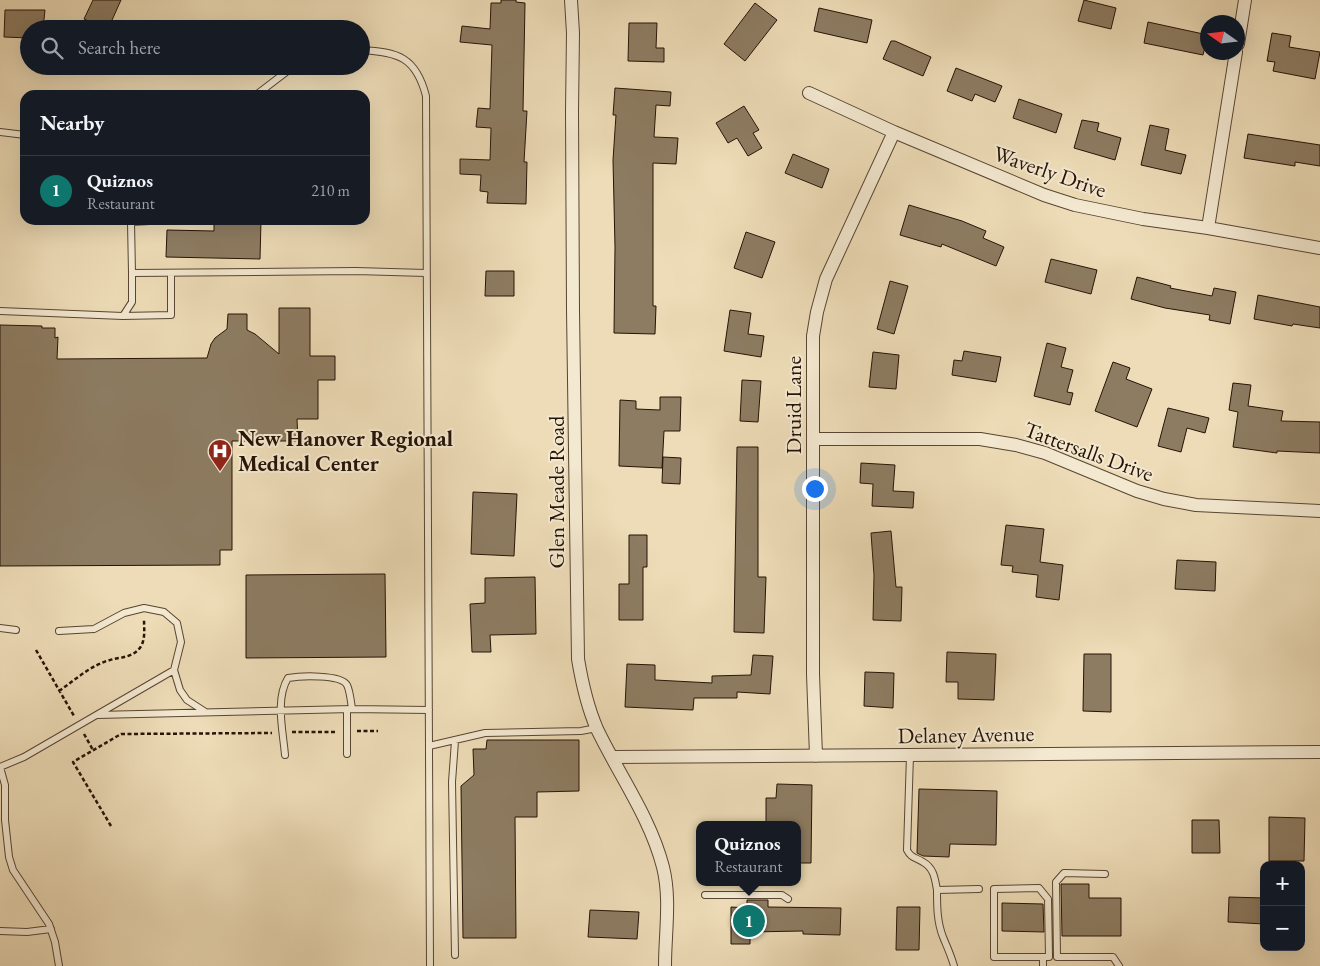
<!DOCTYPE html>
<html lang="en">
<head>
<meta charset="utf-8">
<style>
  body { margin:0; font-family:"EB Garamond",serif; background:#242831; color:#f1f3f6 }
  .controls { position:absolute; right:15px; bottom:15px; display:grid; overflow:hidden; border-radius:10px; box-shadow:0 5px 20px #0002 }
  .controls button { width:45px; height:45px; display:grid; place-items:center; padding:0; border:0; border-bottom:1px solid #363941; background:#171b24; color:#f1f3f6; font:25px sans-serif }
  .compass { position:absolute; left:1200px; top:15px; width:45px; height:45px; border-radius:50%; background:#171b24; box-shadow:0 5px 20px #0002; rotate:284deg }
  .you { position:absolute; left:814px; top:488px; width:18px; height:18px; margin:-12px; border:4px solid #fff; border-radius:50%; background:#1a73e8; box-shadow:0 0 0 8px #1a73e833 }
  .badge { display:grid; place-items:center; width:32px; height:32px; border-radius:50%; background:#0f766e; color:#fff; font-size:16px; font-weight:700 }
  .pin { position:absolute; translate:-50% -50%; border:2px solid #fff; box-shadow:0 1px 5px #0006 }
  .popup { position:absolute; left:696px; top:821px; width:105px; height:65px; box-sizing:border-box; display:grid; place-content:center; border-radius:10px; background:#171b24; filter:drop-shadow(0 1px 4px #0005); font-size:16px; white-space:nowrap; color:#9ea1a6 }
  .popup b { font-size:19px; color:#f1f3f6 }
  .popup::after { content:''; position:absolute; left:50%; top:100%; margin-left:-10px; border:10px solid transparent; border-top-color:#171b24 }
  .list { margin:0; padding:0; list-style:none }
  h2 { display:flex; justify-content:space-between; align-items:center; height:65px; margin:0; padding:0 20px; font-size:21px }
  h2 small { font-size:16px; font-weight:400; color:#9ea1a6 }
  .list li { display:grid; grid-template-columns:32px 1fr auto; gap:15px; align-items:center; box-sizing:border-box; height:70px; padding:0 20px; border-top:1px solid #363941 }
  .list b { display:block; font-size:19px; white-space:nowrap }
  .list p { margin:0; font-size:16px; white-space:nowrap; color:#9ea1a6 }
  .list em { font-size:16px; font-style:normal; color:#9ea1a6 }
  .icon { flex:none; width:28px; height:28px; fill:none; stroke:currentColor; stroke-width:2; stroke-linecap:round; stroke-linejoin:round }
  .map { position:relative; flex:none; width:1320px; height:966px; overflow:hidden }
  .search { position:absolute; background:#171b24; box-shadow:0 5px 20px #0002; left:20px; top:20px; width:350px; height:55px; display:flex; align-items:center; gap:12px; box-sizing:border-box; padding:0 18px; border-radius:28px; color:#9ea1a6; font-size:19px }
  .panel { position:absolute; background:#171b24; box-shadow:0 5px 20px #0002; left:20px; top:90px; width:350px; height:135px; border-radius:15px }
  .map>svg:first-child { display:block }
  .building { fill:#8d7c62; stroke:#261306 }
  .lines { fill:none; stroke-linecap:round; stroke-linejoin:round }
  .service-casing { stroke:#584532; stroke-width:8 }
  .minor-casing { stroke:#584532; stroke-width:14 }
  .path { stroke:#261306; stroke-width:2.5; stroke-dasharray:4 2.5; stroke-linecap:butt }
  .service { stroke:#f3e8d0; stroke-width:6 }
  .minor { stroke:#f3e8d0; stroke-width:12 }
  .labels { text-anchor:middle; stroke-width:4; stroke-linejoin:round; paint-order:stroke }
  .street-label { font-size:22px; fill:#261306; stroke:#f3e8d0 }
  .poi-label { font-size:22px; font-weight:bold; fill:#261306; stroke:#f3e8d0; text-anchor:start }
</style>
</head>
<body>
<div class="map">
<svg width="1320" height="966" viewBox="0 0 1320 966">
  <rect width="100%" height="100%" fill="#eddcb7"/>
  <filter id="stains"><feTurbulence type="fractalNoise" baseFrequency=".004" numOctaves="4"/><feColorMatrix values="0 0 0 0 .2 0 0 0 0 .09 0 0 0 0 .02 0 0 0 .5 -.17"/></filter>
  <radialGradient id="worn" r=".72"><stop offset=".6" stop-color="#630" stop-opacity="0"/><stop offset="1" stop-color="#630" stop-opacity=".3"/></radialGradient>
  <!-- building -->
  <path class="building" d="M93 0H121L108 29 84 19Z
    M501 0H516V2L525 3 523 111H527L524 162H527L526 204 487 203 488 192 480 191 481 175 460 174V159L490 160 491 128 476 127 478 108 490 109 492 45 460 42 462 26 490 29 491 3H501Z
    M1084 0 1116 8 1111 29 1078 21Z
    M755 3 777 20 745 61 724 44Z
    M819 8 872 20 867 43 814 31Z
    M5 10H45L43 29H29V38L4 37Z
    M1148 22 1208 35 1203 55 1144 43Z
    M629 23H657L656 48H664V62L628 61Z
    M1272 33 1291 36 1289 47 1320 52 1315 79 1273 71 1275 62 1267 61Z
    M891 41H895L931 57 923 76 883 59Z
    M956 68 1002 86 995 102 975 94 972 101 947 91Z
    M615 88 671 92 670 106 656 105 654 137 678 138 676 164 653 163V306H656L655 334 614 333 615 247 613 160 616 115H613Z
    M1019 99 1062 114 1056 133 1013 118Z
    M744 106 759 130 753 133 762 148 748 156 737 138 728 143 716 123Z
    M1082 120 1099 123 1097 131 1121 138 1115 160 1074 148Z
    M1150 125 1169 129 1165 150 1186 155 1181 174 1141 165Z
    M1248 134 1320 145V166L1295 162V166L1244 158Z
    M793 154 829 169 822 188 785 173Z
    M909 205 962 221 986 231 983 238 1004 247 996 266 942 244 941 247 900 235Z
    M214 220H261L260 259 166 257 167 230 214 231Z
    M746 232 775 242 762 278 734 268Z
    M1051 259 1097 270 1091 294 1045 282Z
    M486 271H514V296H485Z
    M1137 277 1171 286 1170 288 1212 296 1214 288 1236 292 1230 324 1209 320 1210 315 1165 308 1131 299Z
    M890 281 908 286 894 334 877 329Z
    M1258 295 1320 307V328L1293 324 1292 326 1254 319Z
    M279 308H310V356H335V380H318V419H297L298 441H232V550H220V565L0 566V325L42 326V328H55V338L58 337 57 359 207 358 211 344 215 338 227 329 228 314H247V330L255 334 279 354Z
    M730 310 751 313 748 334 764 336 761 357 724 351Z
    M1047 343 1066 348 1061 367 1073 370 1067 392 1073 393 1070 405 1034 396Z
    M964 351 1001 357 996 382 952 375 954 360 962 361Z
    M873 352 899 355 896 389 869 387Z
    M1113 362 1130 368 1126 379 1152 389 1137 427 1095 411Z
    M742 380 761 381 758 422 740 421Z
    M1233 383 1251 385 1248 406 1283 411 1281 421 1320 422V453L1277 451V453L1233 447 1238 412 1229 410Z
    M660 397H681L680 431H664L662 468 619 466 620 400 636 401V409L660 410Z
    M1168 408 1209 418 1205 433 1187 428 1181 452 1158 446Z
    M737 447H758V577H766L764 633 734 632Z
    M663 457 681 458 680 484 662 483Z
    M861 463 895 465 893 491 914 492 913 508 872 506 873 484 860 483Z
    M473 492 517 494 514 556 471 554Z
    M1006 525 1044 529 1040 562 1063 565 1059 600 1036 597 1038 575 1012 572 1013 566 1001 565Z
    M891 531 896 587H902L901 621 873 620 874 575 871 533Z
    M629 535H647V567H643V620H619V584H629Z
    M1177 560 1216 562 1215 591 1175 589Z
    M385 574 386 657 246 658V575Z
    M535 577 536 634 490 635 491 652H472L470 604 485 603V578Z
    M947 652 996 654 994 700 958 699V682H946Z
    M1084 654H1111V712L1083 711Z
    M753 655 773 656 770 694 737 692V698H694L693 710 625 707 627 664 655 665V680L712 683V676L751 675Z
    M865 672 894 673 893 708 864 706Z
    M487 740H579V791L537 792V817H515L516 938H463L461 786 474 775 473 749H486Z
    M777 784 812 785 811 863H798V825H766V798H776Z
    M919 789 997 791 996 845 950 844 949 857 923 856 917 853Z
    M1269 817 1305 818 1304 861H1269Z
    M1192 820H1219L1220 853H1192Z
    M1061 884H1089V898H1121V936H1062Z
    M1229 897 1264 898V924L1228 922Z
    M747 900H768V907L841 908 840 935 803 934V931L750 932V944H731V907L747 908Z
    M1002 903 1043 904 1044 932 1002 931Z
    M897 907H920L919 950H896Z
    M590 910 639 912 637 939 588 937Z"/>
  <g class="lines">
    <!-- service casing -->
    <g class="service-casing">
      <path id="service" d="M361 50C398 52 416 57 426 96L430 966
        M256 95 294 66
        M0 132 25 135
        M132 273 131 222 168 220
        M0 311 123 316 132 302V273L356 271 426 273
        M123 316 171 315V273
        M0 628 16 630
        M59 631 94 629 124 613 144 608 164 612 177 623 181 642 174 670 180 690 187 700 204 711
        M97 715 352 709 429 710
        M429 746 485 733 581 731 597 728
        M347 754V709
        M285 755C283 731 275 699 288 678 300 676 341 674 347 685 350 691 351 702 352 709
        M910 755 907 850C911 858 915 857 923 862 934 868 935 879 937 890
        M0 767 5 785V820L9 857 13 870 49 924 55 942 59 966
        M0 767 24 757 174 670
        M1105 874 1064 873 1056 882 1057 957H1113L1119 966
        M705 895H782L788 899
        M0 931 27 932 51 929
        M455 955 452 782 455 741
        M1043 957H1049L1048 899 1039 888 994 889V957H1043V966
        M954 966C951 955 947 947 943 937 937 922 937 906 937 890L979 889"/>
    </g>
    <!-- minor casing -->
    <g class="minor-casing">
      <path id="minor" d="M571 0 573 33 572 111 573 310 578 659C582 683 587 706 597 729 619 775 650 817 663 867 671 899 665 933 665 966
        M1238 44 1245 0
        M809 93 894 132 1044 195 1075 205 1143 219 1208 228 1320 248
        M1208 228 1236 52
        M813 439H980L1016 445 1045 453 1137 491 1164 499 1196 505 1320 511
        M816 756 813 674V336L817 312 826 279 894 132
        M613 757 1320 752"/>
    </g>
    <!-- path -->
    <path class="path" d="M36 650 74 716
      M59 691C75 680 91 665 110 660 120 657 131 658 139 649 146 641 144 629 144 619
      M357 731H378
      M292 732H337
      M84 734 93 750
      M111 826 73 762 121 734 272 733"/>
    <!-- service -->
    <use href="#service" class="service"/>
    <!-- minor -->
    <use href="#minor" class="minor"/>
  </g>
  <!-- icons -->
  <defs>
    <g id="hospital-pin" transform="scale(1.25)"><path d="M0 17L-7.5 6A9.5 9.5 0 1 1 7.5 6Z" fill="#8f2418" stroke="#f3e8d0"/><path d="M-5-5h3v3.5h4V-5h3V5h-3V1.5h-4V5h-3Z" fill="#fff"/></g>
  </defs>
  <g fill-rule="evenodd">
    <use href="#hospital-pin" x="220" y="451"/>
  </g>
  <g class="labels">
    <!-- street labels -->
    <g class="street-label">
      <text transform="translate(1050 171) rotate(19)" y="8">Waverly Drive</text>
      <text transform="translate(793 405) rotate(-90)" y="8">Druid Lane</text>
      <text transform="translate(1089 451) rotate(20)" y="8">Tattersalls Drive</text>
      <text transform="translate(556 492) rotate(-90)" y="8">Glen Meade Road</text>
      <text transform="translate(966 734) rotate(-1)" y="8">Delaney Avenue</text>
    </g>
    <!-- poi labels -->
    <g class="poi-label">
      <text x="238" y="446">New Hanover Regional<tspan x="238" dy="25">Medical Center</tspan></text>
    </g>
  </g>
  <rect width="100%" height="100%" filter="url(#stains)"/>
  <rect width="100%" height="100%" fill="url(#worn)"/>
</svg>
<div class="controls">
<button>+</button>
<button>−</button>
</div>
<svg class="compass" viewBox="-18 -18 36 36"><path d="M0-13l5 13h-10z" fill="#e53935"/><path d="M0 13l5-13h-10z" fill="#9ea1a6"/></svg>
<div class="you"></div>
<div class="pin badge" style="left:749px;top:921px">1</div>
<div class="popup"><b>Quiznos</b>Restaurant</div>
<div class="search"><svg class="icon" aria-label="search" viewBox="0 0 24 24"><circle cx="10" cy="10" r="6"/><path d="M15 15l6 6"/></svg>Search here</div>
<section class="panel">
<h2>Nearby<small></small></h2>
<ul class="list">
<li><span class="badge">1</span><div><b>Quiznos</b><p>Restaurant</p></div><em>210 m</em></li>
</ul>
</section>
</div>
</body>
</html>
